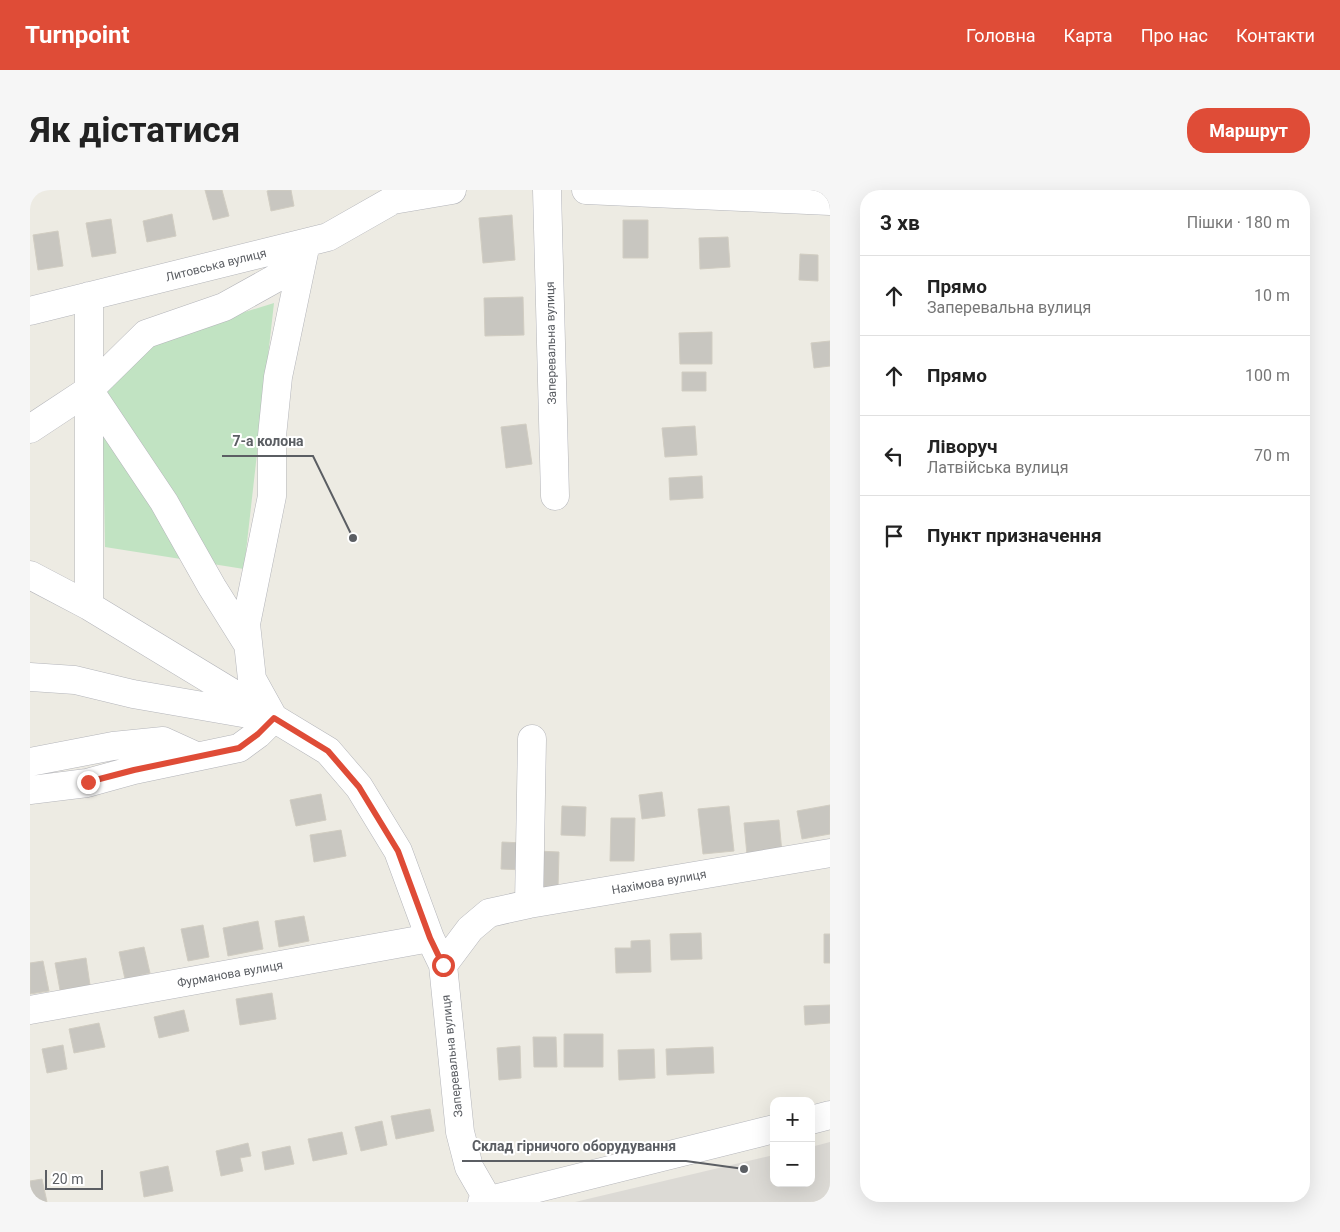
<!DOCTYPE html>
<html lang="uk">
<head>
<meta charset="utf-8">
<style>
  body { margin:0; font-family:Roboto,sans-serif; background:#f6f6f6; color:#222 }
  .controls { position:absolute; right:15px; bottom:15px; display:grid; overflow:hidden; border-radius:10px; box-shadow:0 5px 20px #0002 }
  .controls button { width:45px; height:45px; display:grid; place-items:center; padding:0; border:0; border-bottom:1px solid #e0e0e0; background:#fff; color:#222; font:25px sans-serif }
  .scale { position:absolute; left:15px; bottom:12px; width:58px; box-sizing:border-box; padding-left:5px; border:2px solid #5b5e63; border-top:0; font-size:14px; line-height:18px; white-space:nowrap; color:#5b5e63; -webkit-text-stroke:4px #fff; paint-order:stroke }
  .stop { position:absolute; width:15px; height:15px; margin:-11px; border:4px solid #df4c37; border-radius:50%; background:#fff }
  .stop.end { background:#df4c37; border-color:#fff; box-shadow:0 1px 5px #0008 }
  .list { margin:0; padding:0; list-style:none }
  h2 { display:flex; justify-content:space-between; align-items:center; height:65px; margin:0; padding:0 20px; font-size:21px }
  h2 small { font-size:16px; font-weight:400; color:#767676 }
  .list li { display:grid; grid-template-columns:32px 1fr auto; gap:15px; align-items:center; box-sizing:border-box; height:80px; padding:0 20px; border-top:1px solid #e0e0e0 }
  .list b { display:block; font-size:19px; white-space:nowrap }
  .list p { margin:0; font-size:16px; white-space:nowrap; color:#767676 }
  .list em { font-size:16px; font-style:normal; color:#767676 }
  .icon { flex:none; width:28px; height:28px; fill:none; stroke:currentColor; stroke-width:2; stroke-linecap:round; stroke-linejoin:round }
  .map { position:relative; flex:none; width:800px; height:1012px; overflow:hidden; border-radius:20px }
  header { display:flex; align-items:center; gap:30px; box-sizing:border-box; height:70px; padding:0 25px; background:#df4c37; color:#fff }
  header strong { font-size:24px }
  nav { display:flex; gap:28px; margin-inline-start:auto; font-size:18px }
  .intro { display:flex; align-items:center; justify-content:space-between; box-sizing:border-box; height:120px; padding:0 30px }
  h1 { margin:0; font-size:35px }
  .button { padding:12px 22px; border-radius:20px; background:#df4c37; color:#fff; font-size:18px; font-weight:700 }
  main { display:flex; gap:30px; padding:0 30px }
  aside { flex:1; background:#fff; border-radius:20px; box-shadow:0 5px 20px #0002 }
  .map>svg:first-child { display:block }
  .industrial { fill:#dcdad5 }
  .green { fill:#c1e3c2 }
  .building { fill:#c8c6c0; stroke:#d1cdc2 }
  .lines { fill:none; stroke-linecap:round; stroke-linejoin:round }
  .minor-casing { stroke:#b4b5ba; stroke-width:29 }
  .minor { stroke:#fff; stroke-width:28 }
  .route { stroke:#df4c37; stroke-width:6 }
  .labels { text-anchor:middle; stroke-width:4; stroke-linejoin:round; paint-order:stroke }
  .street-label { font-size:12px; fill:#5b5e63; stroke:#fff }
  .leader { fill:none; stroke:#5b5e63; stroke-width:2 }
  .callout-dot { fill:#5b5e63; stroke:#fff; stroke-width:2 }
  .callout-label { font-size:14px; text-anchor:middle; font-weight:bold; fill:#5b5e63; stroke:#fff; stroke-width:4; stroke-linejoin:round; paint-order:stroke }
</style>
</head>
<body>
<header>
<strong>Turnpoint</strong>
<nav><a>Головна</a><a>Карта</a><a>Про нас</a><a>Контакти</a></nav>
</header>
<div class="intro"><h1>Як дістатися</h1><a class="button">Маршрут</a></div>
<main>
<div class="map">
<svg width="800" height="1012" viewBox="0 0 800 1012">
  <rect width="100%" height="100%" fill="#edebe3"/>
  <!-- industrial -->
  <path class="industrial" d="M800 952V1012H545L744 965V993H781V957Z"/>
  <!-- green -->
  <path class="green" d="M244 113 214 379 75 357 72 203 124 150Z"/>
  <!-- building -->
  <path class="building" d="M175 0H192L199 26 183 30Z
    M241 0H261L264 16 241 21 237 1Z
    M142 24 146 46 117 52 113 31Z
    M482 25 485 70 453 73 449 28Z
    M81 29 86 63 62 67 56 33Z
    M593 30H618V68H593Z
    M28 41 33 76 8 80 3 45Z
    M698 47 700 77 670 79 669 48Z
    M770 64 788 65V91L769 90Z
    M493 107 494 145 455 146 454 108Z
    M682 142V174H650L649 143Z
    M800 151V176L784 178 781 153Z
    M652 182H676V201H652Z
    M496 234 502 274 476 278 471 237Z
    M665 236 667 265 635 267 632 238Z
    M672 286 673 308 640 310 639 288Z
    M632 602 635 626 612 629 609 605Z
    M291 604 296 630 266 636 260 610Z
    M800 615V644L772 649 767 621Z
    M532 616 556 617 555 646 531 645Z
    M699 616 704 661 673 664 668 619Z
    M581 628H605L604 671H580Z
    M749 630 752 663 717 665 714 633Z
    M311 640 316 666 284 672 280 645Z
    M472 652 494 653V680L471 679Z
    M507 661 529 662 528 698H506Z
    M274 726 279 751 249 757 245 731Z
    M228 731 233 759 198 766 193 738Z
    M173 735 179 767 158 771 151 739Z
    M671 743 672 769 641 770 640 744Z
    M794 744H800V773H794Z
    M620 750 621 782 586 783 585 758H601V751Z
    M114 757 120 783 95 789 89 762Z
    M56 768 60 795 30 800 25 773Z
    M13 771 19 801 0 804V773Z
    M242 803 246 829 210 835 206 809Z
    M800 815V833L775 835 774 816Z
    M154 820 159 841 129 848 124 827Z
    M69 833 75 857 44 863 39 839Z
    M534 844H573V877H534Z
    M503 847H526L527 877H504Z
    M33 855 37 879 17 883 12 859Z
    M490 856 491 888 469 890 467 858Z
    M683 857 684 883 637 885 636 859Z
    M624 859 625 888 589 890 588 860Z
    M400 919 404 941 366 949 361 926Z
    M352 931 357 955 331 961 325 937Z
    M312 942 317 964 283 971 278 949Z
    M218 953 221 966 210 968 213 981 191 986 186 961Z
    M260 956 264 974 235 980 232 962Z
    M138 976 143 1001 114 1007 110 982Z
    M12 989 17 1012H0V991Z"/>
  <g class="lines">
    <!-- minor casing -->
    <g class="minor-casing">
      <path id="minor" d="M517 0 525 306
        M556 0 800 11
        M59 106V416
        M0 121 298 47 363 10 422 0
        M59 200 134 312 182 397 217 453
        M0 239 59 200 116 144 194 117 255 83 272 58
        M0 385 59 416 298 561 329 597 368 661 400 748 413 775 430 942 439 977 458 1010
        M0 487 45 490 103 504 230 526
        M243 527 222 489 216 434 242 306V246L248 187 276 53
        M0 572 83 556 133 551 166 566
        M0 600 57 593 104 580 209 558 228 544 244 528
        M499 714 502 549
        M413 775 440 739 459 723 499 714 800 663
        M0 820 400 748
        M781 930 800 925
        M452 1012 744 939"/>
    </g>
    <!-- minor -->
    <use href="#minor" class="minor"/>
  </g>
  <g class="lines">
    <!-- route -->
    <path class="route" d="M58 592 104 580 209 558 228 544 244 528 298 561 329 597 368 661 400 748 413 775"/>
  </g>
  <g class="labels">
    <!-- street labels -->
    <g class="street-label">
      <text transform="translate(186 75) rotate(-14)" y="4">Литовська вулиця</text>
      <text transform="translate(521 153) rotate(-91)" y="4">Заперевальна вулиця</text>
      <text transform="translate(629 692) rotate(-10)" y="4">Нахімова вулиця</text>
      <text transform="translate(200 784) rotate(-10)" y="4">Фурманова вулиця</text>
      <text transform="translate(422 866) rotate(-96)" y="4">Заперевальна вулиця</text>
    </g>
  </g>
  <!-- callouts -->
  <path class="leader" d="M323 348L283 266H192M714 979L656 971H432"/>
  <g class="callout-dot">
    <circle cx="323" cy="348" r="5"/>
    <circle cx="714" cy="979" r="5"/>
  </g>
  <g class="callout-label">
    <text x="238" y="256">7-а колона</text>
    <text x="544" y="961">Склад гірничого оборудування</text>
  </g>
</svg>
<div class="controls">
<button>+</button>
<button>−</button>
</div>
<div class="scale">20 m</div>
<div class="stop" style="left:413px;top:775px"></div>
<div class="stop end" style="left:58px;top:592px"></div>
</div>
<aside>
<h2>3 хв<small>Пішки · 180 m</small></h2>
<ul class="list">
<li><svg class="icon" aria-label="ahead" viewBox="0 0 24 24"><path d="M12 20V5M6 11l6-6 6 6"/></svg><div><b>Прямо</b><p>Заперевальна вулиця</p></div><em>10 m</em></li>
<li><svg class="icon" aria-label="ahead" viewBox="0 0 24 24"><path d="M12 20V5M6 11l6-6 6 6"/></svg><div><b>Прямо</b></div><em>100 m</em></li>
<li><svg class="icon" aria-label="left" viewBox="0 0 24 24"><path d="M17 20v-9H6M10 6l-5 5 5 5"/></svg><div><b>Ліворуч</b><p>Латвiйська вулиця</p></div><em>70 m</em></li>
<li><svg class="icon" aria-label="arrive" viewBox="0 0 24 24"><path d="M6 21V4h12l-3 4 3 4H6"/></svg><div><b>Пункт призначення</b></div></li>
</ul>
</aside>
</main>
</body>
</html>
